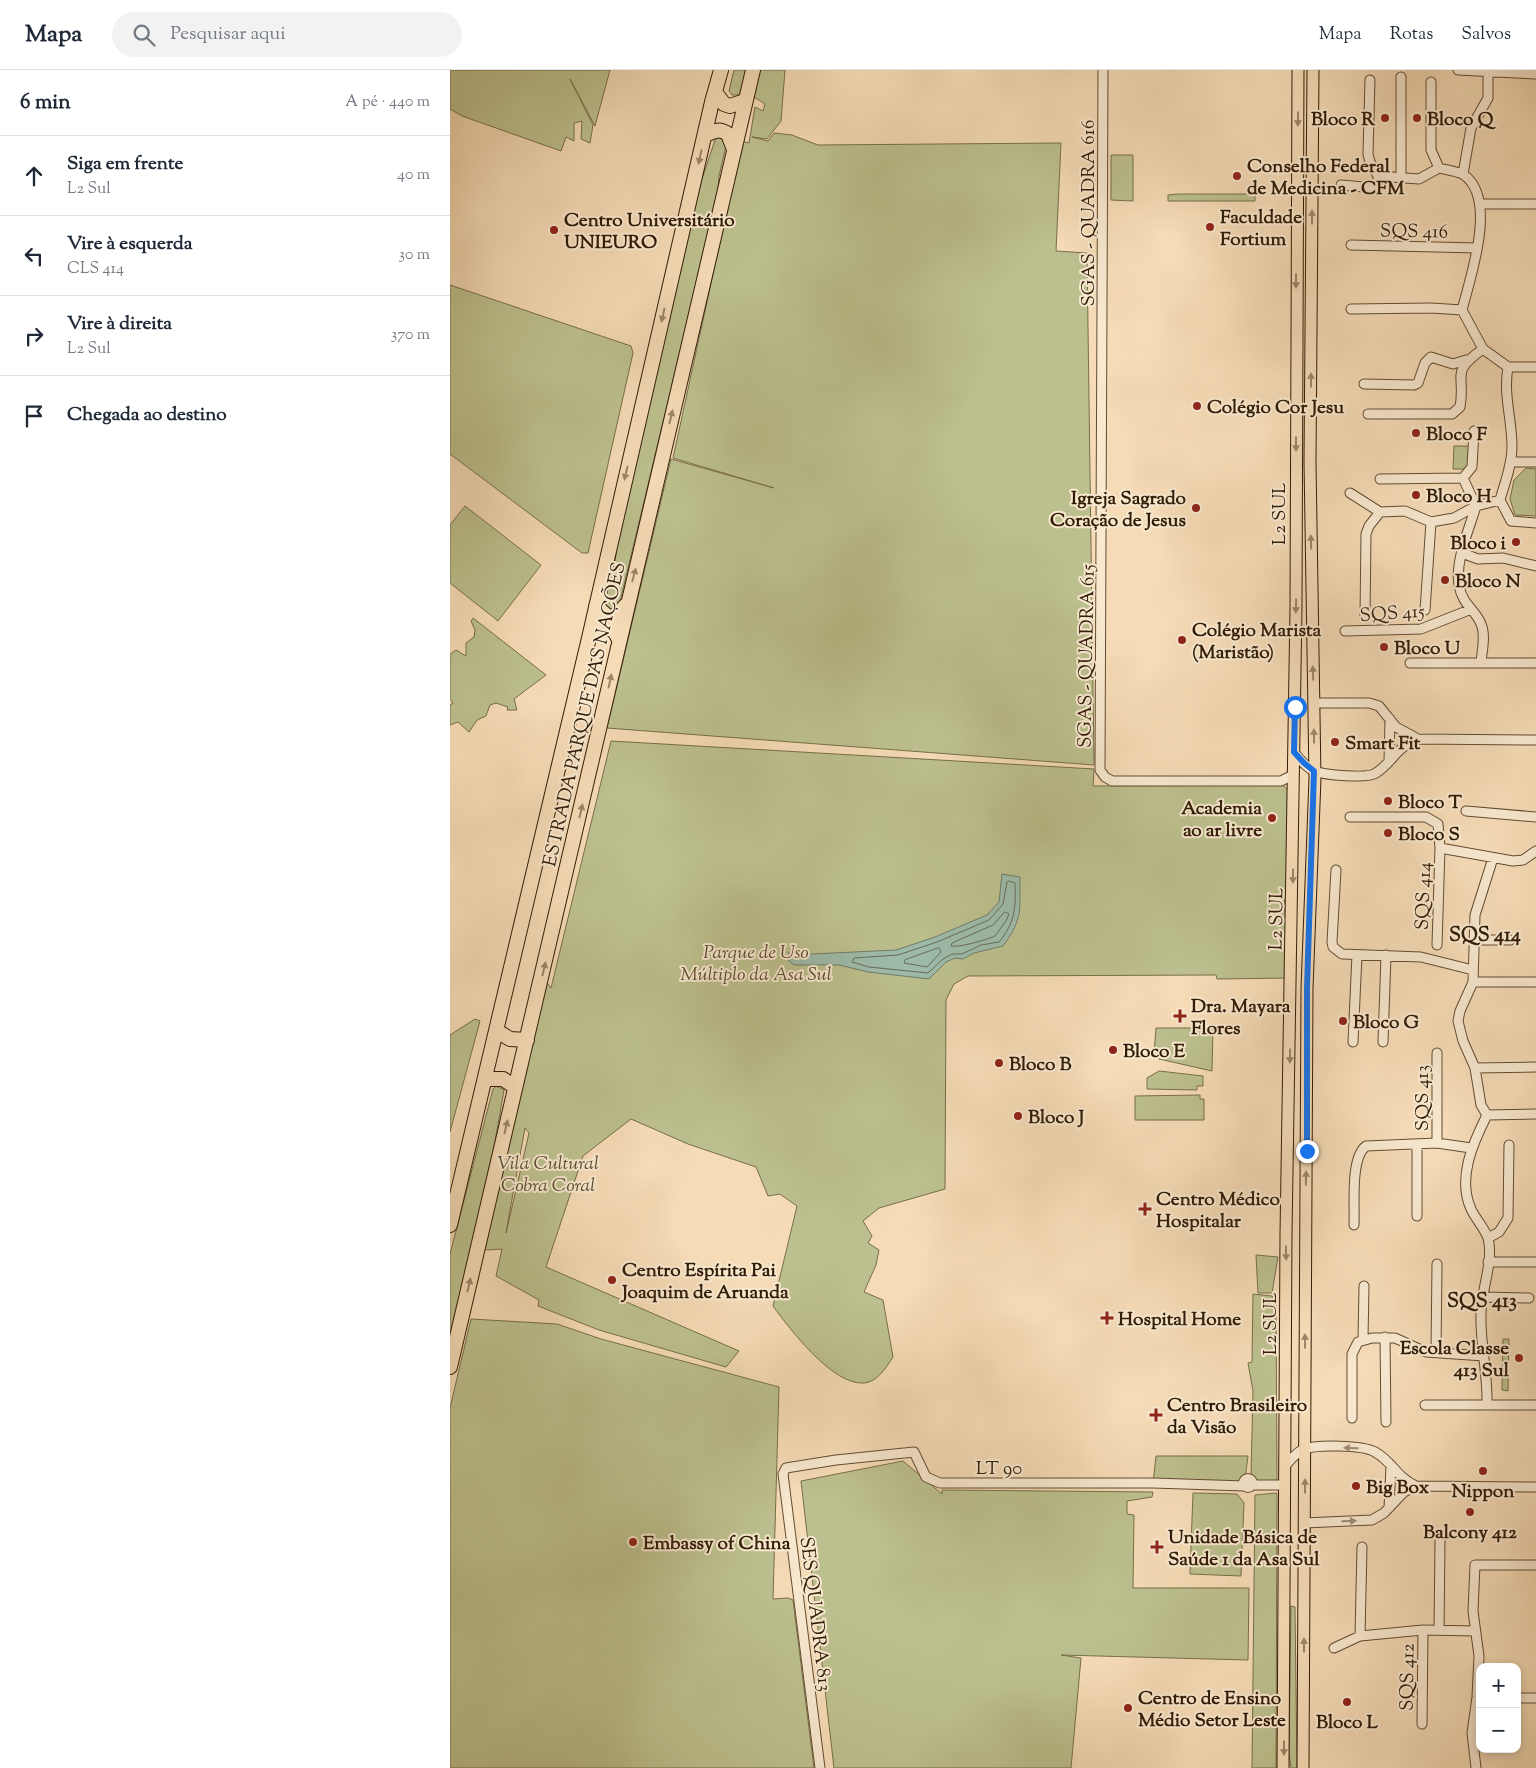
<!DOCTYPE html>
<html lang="pt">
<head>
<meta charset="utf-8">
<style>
  body { margin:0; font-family:"Sorts Mill Goudy",serif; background:#f2f2f3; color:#1f2937 }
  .controls { position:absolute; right:15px; bottom:15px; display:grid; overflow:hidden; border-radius:10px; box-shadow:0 2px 8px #0003 }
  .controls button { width:45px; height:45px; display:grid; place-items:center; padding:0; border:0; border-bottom:1px solid #e0e1e3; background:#fff; color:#1f2937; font:25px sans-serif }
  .stop { position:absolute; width:15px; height:15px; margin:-11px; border:4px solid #1a73e8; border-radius:50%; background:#fff }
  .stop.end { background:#1a73e8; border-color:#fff; box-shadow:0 1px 5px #0008 }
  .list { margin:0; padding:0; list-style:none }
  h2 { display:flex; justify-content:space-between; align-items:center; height:65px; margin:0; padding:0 20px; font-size:21px }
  h2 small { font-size:16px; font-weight:400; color:#747a83 }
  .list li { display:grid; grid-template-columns:32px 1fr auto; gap:15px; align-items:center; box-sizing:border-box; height:80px; padding:0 20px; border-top:1px solid #e0e1e3 }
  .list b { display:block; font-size:19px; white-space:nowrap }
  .list p { margin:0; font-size:16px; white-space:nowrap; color:#747a83 }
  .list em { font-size:16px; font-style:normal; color:#747a83 }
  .icon { flex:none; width:28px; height:28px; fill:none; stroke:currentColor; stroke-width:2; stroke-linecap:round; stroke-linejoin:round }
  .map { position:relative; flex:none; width:1086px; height:1698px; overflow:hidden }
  header { display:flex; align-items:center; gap:30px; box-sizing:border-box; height:70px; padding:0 25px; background:#fff; border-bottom:1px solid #e0e1e3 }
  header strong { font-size:24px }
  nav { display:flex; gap:28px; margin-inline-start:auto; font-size:18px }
  .search { width:350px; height:45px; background:#f2f2f3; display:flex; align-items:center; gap:12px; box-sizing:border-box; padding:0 18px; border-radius:28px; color:#747a83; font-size:19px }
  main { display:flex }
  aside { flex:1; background:#fff }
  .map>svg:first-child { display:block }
  .green { fill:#bcc08e; stroke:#776e4a; fill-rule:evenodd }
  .water { fill:#9dbbaa; stroke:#727b68 }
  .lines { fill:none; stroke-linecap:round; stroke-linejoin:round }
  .shore { stroke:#686c58; stroke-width:1 }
  .minor-casing { stroke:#634c32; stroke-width:11 }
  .major-casing { stroke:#321c06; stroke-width:13 }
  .highway-casing { stroke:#321c06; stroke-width:16 }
  .minor { stroke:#f8e8d0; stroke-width:9 }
  .major { stroke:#f5dbb6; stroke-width:11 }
  .highway { stroke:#f5dbb6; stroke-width:14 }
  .oneway { fill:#9d8567 }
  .oneway2 { fill:#9f8c75 }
  .route { stroke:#1a73e8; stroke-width:6 }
  .poi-dot { fill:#8f2418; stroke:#f8e8d0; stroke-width:2 }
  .labels { text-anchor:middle; stroke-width:4; stroke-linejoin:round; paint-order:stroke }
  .poi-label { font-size:19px; font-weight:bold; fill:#321c06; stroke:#f8e8d0; text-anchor:start }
  .street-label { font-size:19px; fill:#321c06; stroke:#f8e8d0 }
  .park-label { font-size:19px; font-style:italic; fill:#5b4d2f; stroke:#f8e8d0 }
  .neighbourhood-label { font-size:20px; font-weight:bold; fill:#321c06; stroke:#f8e8d0 }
</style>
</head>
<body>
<header>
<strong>Mapa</strong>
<div class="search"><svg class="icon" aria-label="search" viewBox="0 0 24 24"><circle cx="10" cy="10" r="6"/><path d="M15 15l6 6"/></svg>Pesquisar aqui</div>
<nav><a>Mapa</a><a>Rotas</a><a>Salvos</a></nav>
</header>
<main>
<aside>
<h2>6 min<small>A pé · 440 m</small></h2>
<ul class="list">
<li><svg class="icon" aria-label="ahead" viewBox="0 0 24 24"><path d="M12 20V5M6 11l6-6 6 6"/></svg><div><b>Siga em frente</b><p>L2 Sul</p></div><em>40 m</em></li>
<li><svg class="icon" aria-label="left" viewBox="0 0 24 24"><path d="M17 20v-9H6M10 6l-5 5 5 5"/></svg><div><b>Vire à esquerda</b><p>CLS 414</p></div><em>30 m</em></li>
<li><svg class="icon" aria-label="right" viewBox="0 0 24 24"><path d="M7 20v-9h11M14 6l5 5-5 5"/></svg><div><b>Vire à direita</b><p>L2 Sul</p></div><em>370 m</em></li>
<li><svg class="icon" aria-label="arrive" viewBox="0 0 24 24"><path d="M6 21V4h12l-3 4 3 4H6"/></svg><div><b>Chegada ao destino</b></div></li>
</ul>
</aside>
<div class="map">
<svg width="1086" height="1698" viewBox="0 0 1086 1698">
  <rect width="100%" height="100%" fill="#f5dbb6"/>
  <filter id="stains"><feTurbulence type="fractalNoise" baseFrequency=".004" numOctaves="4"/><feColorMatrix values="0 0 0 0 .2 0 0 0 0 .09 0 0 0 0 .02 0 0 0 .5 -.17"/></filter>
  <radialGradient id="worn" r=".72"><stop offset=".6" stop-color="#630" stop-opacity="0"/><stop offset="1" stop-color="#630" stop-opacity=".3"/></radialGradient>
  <!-- green -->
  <path class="green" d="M0 0H160L145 56 120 9 143 55 140 73 131 69 132 51 124 53V71L116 67 111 81 12 46 0 39Z
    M284 0H298L291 25H282L279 21Z
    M308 0H335L331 51 317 69 302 67 318 71 324 63 342 65 368 75 611 73 606 181 637 183 644 695 157 658 221 389 324 418 223 388 292 71 299 73 305 37 313 41 315 34 301 25Z
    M270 65 277 72 269 106 268 122 169 536 160 541 154 533 165 491 171 450 250 115 266 67Z
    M661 85H683V131L661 130Z
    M727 124H805V131H718V125Z
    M0 215 181 276 183 283 138 483H132L0 384Z
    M1004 376H1019V399H1003Z
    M1076 398 1086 399V446L1065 445 1060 429 1064 410Z
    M15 436 91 495 48 551 0 513V455Z
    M23 548 96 605 64 629 67 640H57L58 637 46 633 40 635 36 646 27 650 19 662 8 652 0 655V635L3 633 0 629V584L6 580 16 586V573L24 567 25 560 21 551Z
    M161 671 644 699 643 716 833 715 840 723 839 805 834 835 838 865V908L767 909 766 905 518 906 504 914 496 930 495 1119 429 1138 413 1151 422 1166 418 1173 429 1180 426 1195 414 1222 433 1230 443 1287C437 1296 430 1308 419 1312 387 1322 339 1258 323 1236L347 1136 330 1124 318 1126 306 1097 238 1074 181 1049 133 1086 96 1197 289 1281 276 1297 149 1260 88 1236 89 1230 46 1206 52 1179 37 1180 33 1178 50 1099 97 913 101 918ZM75 1058 79 1063 56 1163V1162Z
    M25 949 30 951 0 1062V965Z
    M706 958H763L762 1001 709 989 704 984Z
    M709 1001 753 1006V1016H747V1020L697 1019V1008Z
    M46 1016 54 1020 38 1112 0 1274V1184L43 1019Z
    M750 1025V1029H754V1050H685V1026Z
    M806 1185 828 1187 822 1223H808Z
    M803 1224 822 1226 826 1231 827 1413 803 1411 801 1404 803 1321 798 1293 802 1292Z
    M21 1249 107 1254 151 1269 329 1317 323 1529 338 1528 343 1530 364 1698H0V1338Z
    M1053 1269H1059L1058 1321 1052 1320Z
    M706 1386H798L795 1409 779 1414 703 1413Z
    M453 1391 492 1424V1420L703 1422 702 1427 677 1431V1444L684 1445 683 1518H799L798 1590 611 1585 631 1588 621 1698H384L351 1411Z
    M743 1423 787 1424 794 1433 791 1506 740 1504Z
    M827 1423 826 1698H802L805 1425Z
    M841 1536 845 1537 847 1698H841L839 1682Z"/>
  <!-- water -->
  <path class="water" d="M552 804 570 807C569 841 574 847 553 876L524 883 513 889 505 888 496 892 479 909 418 902 389 895H344L338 890 339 882 362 884 446 880 485 867 537 845 549 832Z"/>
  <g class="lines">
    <!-- shore -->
    <path class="shore" d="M559 811 565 813C566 837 565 853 549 872L531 875 512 884H502L493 889 478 903 419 897 402 892 404 888 448 885 487 872 539 850 553 834 557 812Z
      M555 842 559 844 556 851 545 866C536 870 508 878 501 876L502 873 543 855Z
      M489 878 491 882 477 897 454 893 455 890Z"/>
    <!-- minor casing -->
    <g class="minor-casing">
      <path id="minor" d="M653 0 650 700 655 707 662 711H831L843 705
        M1008 0 1086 4
        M920 10 918 84 920 92 928 106 969 109 989 98C997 100 1008 101 1014 105 1048 129 1020 208 1012 240L1033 279 1058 297
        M981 12V80L989 98
        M1013 104 1021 58 1038 28V3
        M951 108V7
        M891 115 926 118 928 116V106
        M1030 134H1086
        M901 175 1027 178
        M901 239 981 238 1012 240
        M1058 297C1053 325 1062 349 1062 377 1062 395 1055 412 1050 430L1061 451 1086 453
        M1058 297H1086
        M914 314 964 315 968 313 975 293 981 287 1003 294 1016 290
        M918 344H1002L1010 337C1016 304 999 303 1033 279
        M1061 392H1086
        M1013 408 1026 436C1019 460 1005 490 1009 515 1012 535 1026 540 1031 554 1036 565 1032 581 1031 592
        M930 409 1013 408 1022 397 1024 361
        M900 423 930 442 955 441 981 452 1004 448 1026 436 1050 430
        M1012 483 1028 489 1053 488 1086 496
        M975 540 981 452
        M915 547 916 464 919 456 930 442
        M895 561 971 559 1019 540
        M960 593H1086
        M864 633H919L929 636 946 657 968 669
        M844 682C850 690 856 697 864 701 875 705 917 709 926 703 944 691 945 678 968 669L1086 670
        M939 691 940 649
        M1016 741 1086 747
        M900 747H976L988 754 990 778 987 875
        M990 778 1063 791 1073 790 1086 781
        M886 800 882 872 883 877 892 884 971 887 1023 900
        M1025 870H1060
        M1023 912H1086
        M903 972 907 885
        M933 972 936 885
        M987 983V1073
        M1025 998 1086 997
        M1037 1045C1023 1073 1007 1108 1021 1139 1025 1148 1035 1159 1038 1168 1044 1192 1031 1220 1031 1244 1030 1274 1038 1304 1037 1335
        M1037 1045 1031 1035 1025 998 1013 971 1008 951 1010 941 1023 912 1025 845 1043 788
        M1037 1045 1086 1044
        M967 1146V1074
        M904 1155C905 1135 900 1088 916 1076L987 1073 1021 1078
        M1038 1168 1049 1162 1058 1148 1059 1075
        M1038 1192H1086
        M1033 1227 1079 1228
        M935 1267 936 1352
        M913 1269 914 1216
        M986 1282 987 1194
        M975 1335H1086
        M902 1348V1284L908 1272 922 1268H945L976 1282 1034 1286
        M835 1396C840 1390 845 1384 852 1380 865 1374 913 1375 925 1382 943 1392 946 1407 966 1416
        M793.5 1413a4.5 4.5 0 1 1 9 0a4.5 4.5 0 1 1-9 0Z
        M801 1415H835
        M939 1438 941 1396
        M854 1453 922 1450 934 1443 954 1422 966 1416 1086 1417
        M989 1560 990 1471
        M910 1566 912 1477
        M884 1578 910 1566 973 1560 1025 1561
        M1067 1628H1086
        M972 1654 973 1560
        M370 1698 333 1404 336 1398 386 1390 464 1382 476 1407 490 1413H703L795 1416
        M1026 1698 1022 1663 1027 1627 1029 1586 1023 1541 1025 1495H1086"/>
    </g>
    <!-- major casing -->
    <g class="major-casing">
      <path id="major" d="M833 1698 836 1164 846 537 848 0
        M853 1698 857 918 865 708 860 392 863 0"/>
    </g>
    <!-- highway casing -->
    <g class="highway-casing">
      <path id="highway" d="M265 22 274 34 280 36 295 31
        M255 65C264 61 269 58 278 64L283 77
        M146 536 156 545 164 548 176 535
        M139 568C149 556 162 552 169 570
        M47 961 60 969 77 970
        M36 1009H53L65 1017
        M0 1155 139 568 262 32 271 0
        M0 1297 303 0"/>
    </g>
    <!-- minor -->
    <use href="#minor" class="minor"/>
    <!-- major -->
    <use href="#major" class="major"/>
    <!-- highway -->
    <use href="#highway" class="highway"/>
  </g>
  <!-- one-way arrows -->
  <defs><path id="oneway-solid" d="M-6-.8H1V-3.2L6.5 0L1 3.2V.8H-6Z" transform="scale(1.25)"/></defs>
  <g class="oneway">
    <use href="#oneway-solid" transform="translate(848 49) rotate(91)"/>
    <use href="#oneway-solid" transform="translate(250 87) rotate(102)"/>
    <use href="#oneway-solid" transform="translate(862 147) rotate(-90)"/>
    <use href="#oneway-solid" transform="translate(846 211) rotate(90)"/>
    <use href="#oneway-solid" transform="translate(213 245) rotate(103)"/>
    <use href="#oneway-solid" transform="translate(861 310) rotate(-90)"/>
    <use href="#oneway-solid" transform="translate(221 347) rotate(-77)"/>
    <use href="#oneway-solid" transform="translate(846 374) rotate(90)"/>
    <use href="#oneway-solid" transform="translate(176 403) rotate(103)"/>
    <use href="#oneway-solid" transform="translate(861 472) rotate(-91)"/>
    <use href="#oneway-solid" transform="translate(184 505) rotate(-75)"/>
    <use href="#oneway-solid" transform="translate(846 536) rotate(91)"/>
    <use href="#oneway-solid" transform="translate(863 603) rotate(-92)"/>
    <use href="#oneway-solid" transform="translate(160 611) rotate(-78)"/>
    <use href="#oneway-solid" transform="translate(864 666) rotate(-91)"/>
    <use href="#oneway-solid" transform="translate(131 741) rotate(-77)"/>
    <use href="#oneway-solid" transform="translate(843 806) rotate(91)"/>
    <use href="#oneway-solid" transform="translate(94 899) rotate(-77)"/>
    <use href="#oneway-solid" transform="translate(840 986) rotate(91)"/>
    <use href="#oneway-solid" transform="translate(56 1057) rotate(-77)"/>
    <use href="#oneway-solid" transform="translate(856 1108) rotate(-89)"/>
    <use href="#oneway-solid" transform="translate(836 1183) rotate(89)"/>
    <use href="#oneway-solid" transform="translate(19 1215) rotate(-77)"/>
    <use href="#oneway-solid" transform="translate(855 1271) rotate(-90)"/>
    <use href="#oneway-solid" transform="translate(855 1416) rotate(-90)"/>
    <use href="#oneway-solid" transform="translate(854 1575) rotate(-90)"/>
    <use href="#oneway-solid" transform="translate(834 1678) rotate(90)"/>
  </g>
  <g class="oneway2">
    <use href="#oneway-solid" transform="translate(901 1378) rotate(-179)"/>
    <use href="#oneway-solid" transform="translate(899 1451) rotate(-2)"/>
  </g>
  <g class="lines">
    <!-- route -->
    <path class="route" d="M845 637 844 682 854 693 864 701 857 918V1081"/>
  </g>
  <!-- markers -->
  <g class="poi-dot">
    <circle cx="935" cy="48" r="5"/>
    <circle cx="967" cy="48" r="5"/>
    <circle cx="787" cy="106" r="5"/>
    <circle cx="760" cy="157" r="5"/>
    <circle cx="104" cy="160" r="5"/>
    <circle cx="747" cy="336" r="5"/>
    <circle cx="966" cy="363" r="5"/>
    <circle cx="966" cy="425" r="5"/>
    <circle cx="746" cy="438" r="5"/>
    <circle cx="1066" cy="472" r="5"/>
    <circle cx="995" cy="510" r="5"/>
    <circle cx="732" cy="570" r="5"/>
    <circle cx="934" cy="577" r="5"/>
    <circle cx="885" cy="672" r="5"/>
    <circle cx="938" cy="731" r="5"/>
    <circle cx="822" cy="748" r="5"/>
    <circle cx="938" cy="763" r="5"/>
    <path d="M727.5 938.5h5v5h5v5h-5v5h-5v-5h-5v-5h5z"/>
    <circle cx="893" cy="951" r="5"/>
    <circle cx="663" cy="980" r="5"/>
    <circle cx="549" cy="993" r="5"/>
    <circle cx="568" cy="1046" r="5"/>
    <path d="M692.5 1131.5h5v5h5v5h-5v5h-5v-5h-5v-5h5z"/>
    <circle cx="162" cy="1210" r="5"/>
    <path d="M654.5 1240.5h5v5h5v5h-5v5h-5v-5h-5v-5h5z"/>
    <circle cx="1069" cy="1288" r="5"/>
    <path d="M703.5 1337.5h5v5h5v5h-5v5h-5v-5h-5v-5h5z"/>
    <circle cx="1033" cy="1401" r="5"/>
    <circle cx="906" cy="1416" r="5"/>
    <circle cx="1020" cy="1442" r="5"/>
    <circle cx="183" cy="1472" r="5"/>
    <path d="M704.5 1469.5h5v5h5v5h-5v5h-5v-5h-5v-5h5z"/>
    <circle cx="897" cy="1632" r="5"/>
    <circle cx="678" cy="1638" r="5"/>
  </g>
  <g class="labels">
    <!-- poi labels -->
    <g class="poi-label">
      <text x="925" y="55" text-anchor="end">Bloco R</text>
      <text x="977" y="55">Bloco Q</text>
      <text x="797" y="102">Conselho Federal<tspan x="797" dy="22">de Medicina - CFM</tspan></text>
      <text x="770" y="153">Faculdade<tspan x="770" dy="22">Fortium</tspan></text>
      <text x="114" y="156">Centro Universitário<tspan x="114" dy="22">UNIEURO</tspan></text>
      <text x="757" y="343">Colégio Cor Jesu</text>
      <text x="976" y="370">Bloco F</text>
      <text x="976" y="432">Bloco H</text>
      <text x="736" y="434" text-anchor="end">Igreja Sagrado<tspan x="736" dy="22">Coração de Jesus</tspan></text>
      <text x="1056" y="479" text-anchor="end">Bloco i</text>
      <text x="1005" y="517">Bloco N</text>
      <text x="742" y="566">Colégio Marista<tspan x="742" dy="22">(Maristão)</tspan></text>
      <text x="944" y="584">Bloco U</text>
      <text x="895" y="679">Smart Fit</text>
      <text x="948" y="738">Bloco T</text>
      <text x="812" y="744" text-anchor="end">Academia<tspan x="812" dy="22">ao ar livre</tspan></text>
      <text x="948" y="770">Bloco S</text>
      <text x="741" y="942">Dra. Mayara<tspan x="741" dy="22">Flores</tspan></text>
      <text x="903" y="958">Bloco G</text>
      <text x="673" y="987">Bloco E</text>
      <text x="559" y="1000">Bloco B</text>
      <text x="578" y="1053">Bloco J</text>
      <text x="706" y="1135">Centro Médico<tspan x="706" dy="22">Hospitalar</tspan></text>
      <text x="172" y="1206">Centro Espírita Pai<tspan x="172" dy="22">Joaquim de Aruanda</tspan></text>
      <text x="668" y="1255">Hospital Home</text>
      <text x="1059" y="1284" text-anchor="end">Escola Classe<tspan x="1059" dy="22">413 Sul</tspan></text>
      <text x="717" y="1341">Centro Brasileiro<tspan x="717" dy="22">da Visão</tspan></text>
      <text x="916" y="1423">Big Box</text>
      <text x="1033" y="1427" text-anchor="middle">Nippon</text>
      <text x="1020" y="1468" text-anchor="middle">Balcony 412</text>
      <text x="718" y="1473">Unidade Básica de<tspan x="718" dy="22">Saúde 1 da Asa Sul</tspan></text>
      <text x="193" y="1479">Embassy of China</text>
      <text x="688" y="1634">Centro de Ensino<tspan x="688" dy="22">Médio Setor Leste</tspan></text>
      <text x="897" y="1658" text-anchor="middle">Bloco L</text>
    </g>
    <!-- street labels -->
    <g class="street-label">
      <text transform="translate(637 143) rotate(-90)" y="7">SGAS - QUADRA 616</text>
      <text transform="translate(964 160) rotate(1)" y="7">SQS 416</text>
      <text transform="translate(828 444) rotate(-90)" y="7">L2 SUL</text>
      <text transform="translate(942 542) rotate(-4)" y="7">SQS 415</text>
      <text transform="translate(635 586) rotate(-89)" y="7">SGAS - QUADRA 615</text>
      <text transform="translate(133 644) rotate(-77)" y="7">ESTRADA PARQUE DAS NAÇÕES</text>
      <text transform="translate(972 826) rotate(-88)" y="7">SQS 414</text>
      <text transform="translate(825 849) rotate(-89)" y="7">L2 SUL</text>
      <text transform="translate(971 1028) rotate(-90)" y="7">SQS 413</text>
      <text transform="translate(819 1254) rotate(-90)" y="7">L2 SUL</text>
      <text x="549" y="1404">LT 90</text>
      <text transform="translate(367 1544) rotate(83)" y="7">SES QUADRA 813</text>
      <text transform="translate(956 1607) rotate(-89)" y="7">SQS 412</text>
    </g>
    <!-- park labels -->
    <g class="park-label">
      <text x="306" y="888">Parque de Uso<tspan x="306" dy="22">Múltiplo da Asa Sul</tspan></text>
      <text x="98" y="1099">Vila Cultural<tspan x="98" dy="22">Cobra Coral</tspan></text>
    </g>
    <!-- neighbourhood labels -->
    <g class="neighbourhood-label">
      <text x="1035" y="871">SQS 414</text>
      <text x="1032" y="1237">SQS 413</text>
    </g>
  </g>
  <rect width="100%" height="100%" filter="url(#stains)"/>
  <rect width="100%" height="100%" fill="url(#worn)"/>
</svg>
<div class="controls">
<button>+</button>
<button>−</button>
</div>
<div class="stop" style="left:845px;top:637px"></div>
<div class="stop end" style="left:857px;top:1081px"></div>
</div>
</main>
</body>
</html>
